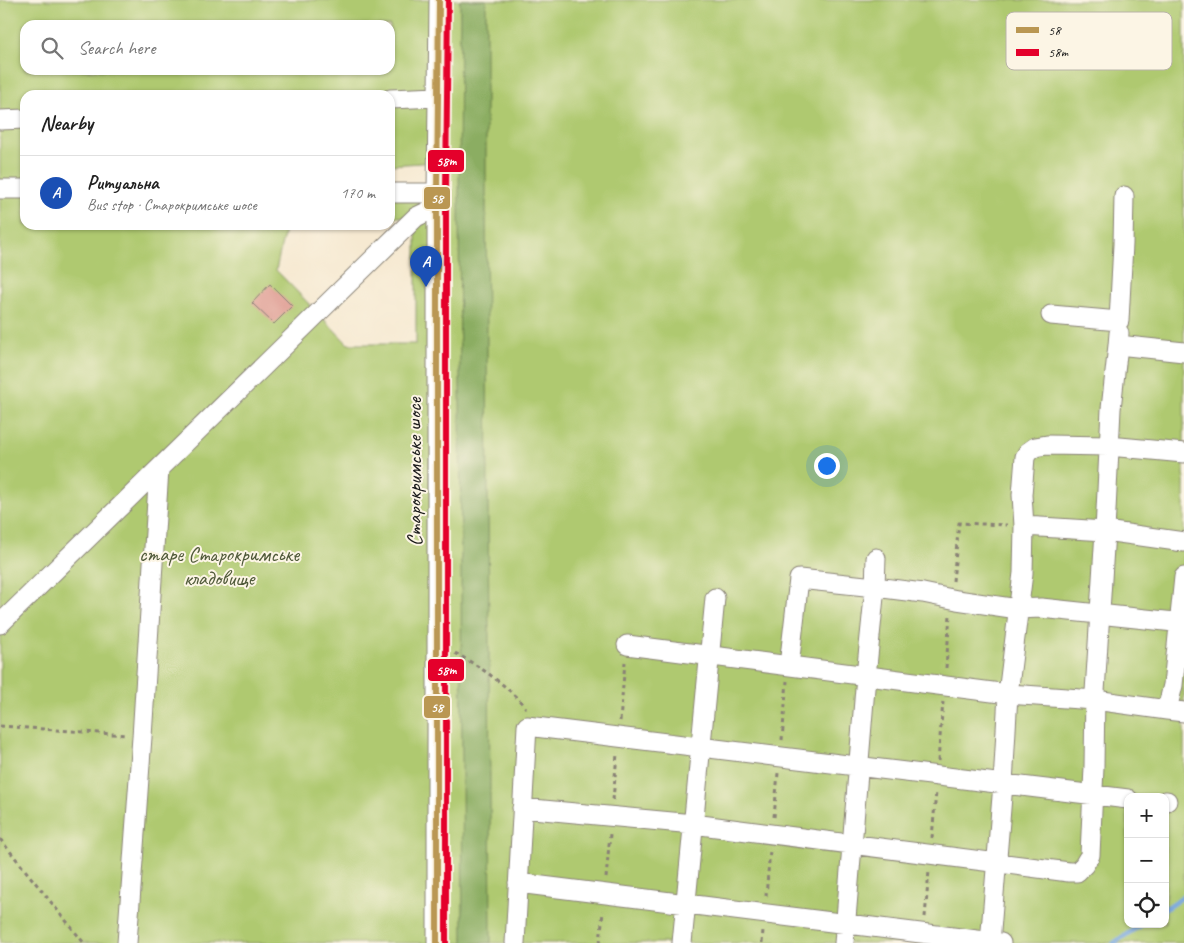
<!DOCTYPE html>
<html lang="en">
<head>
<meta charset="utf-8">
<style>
  body { margin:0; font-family:Caveat,sans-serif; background:#f2f2f2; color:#222 }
  .controls { position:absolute; right:15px; bottom:15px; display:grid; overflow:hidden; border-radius:10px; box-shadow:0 1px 4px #0004 }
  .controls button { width:45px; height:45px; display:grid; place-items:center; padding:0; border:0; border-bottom:1px solid #e0e0e0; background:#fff; color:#222; font:25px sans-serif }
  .you { position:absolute; left:826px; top:465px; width:18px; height:18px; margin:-12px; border:4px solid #fff; border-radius:50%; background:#1a73e8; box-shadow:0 0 0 8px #1a73e833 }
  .badge { display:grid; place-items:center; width:32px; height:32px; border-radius:50%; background:#1a73e8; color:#fff; font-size:16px; font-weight:700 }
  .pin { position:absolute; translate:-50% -41px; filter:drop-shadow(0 1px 2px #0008) }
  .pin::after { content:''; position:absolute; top:26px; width:18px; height:15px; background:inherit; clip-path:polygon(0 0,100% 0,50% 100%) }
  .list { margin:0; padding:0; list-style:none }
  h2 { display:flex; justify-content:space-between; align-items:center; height:65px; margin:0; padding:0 20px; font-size:21px }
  h2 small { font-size:16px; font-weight:400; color:#767676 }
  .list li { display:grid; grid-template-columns:32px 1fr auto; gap:15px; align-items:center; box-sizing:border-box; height:75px; padding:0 20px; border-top:1px solid #e0e0e0 }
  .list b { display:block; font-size:19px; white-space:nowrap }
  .list p { margin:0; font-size:16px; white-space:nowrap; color:#767676 }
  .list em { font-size:16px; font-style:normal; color:#767676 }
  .icon { flex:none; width:28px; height:28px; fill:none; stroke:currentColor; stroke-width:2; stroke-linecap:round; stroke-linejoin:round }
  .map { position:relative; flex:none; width:1184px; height:943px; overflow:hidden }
  .search { position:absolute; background:#fff; box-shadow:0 1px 4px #0004; left:20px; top:20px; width:375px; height:55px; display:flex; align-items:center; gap:12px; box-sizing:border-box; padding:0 18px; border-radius:15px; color:#767676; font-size:19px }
  .panel { position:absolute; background:#fff; box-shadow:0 1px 4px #0004; left:20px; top:90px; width:375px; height:140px; border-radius:15px }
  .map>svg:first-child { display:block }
  .green { fill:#afc96f; stroke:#667246; fill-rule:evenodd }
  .forest { fill:#8bad62; stroke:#54643f }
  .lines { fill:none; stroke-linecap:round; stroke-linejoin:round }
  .stream { stroke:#75a5df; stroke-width:5 }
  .building { fill:#de9990 }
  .minor-casing { stroke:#898276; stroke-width:21 }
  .path { stroke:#898276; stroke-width:3; stroke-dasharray:4 4; stroke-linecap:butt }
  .minor { stroke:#fff; stroke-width:19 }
  .bus-1-casing { stroke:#fcf5e5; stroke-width:10 }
  .bus-2-casing { stroke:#fcf5e5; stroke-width:10 }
  .bus-1 { stroke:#ba9752; stroke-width:6 }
  .bus-2 { stroke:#e4002b; stroke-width:6 }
  .labels { text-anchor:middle; stroke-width:4; stroke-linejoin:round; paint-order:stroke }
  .street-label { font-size:21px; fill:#1c1c1c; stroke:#fcf5e5 }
  .park-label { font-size:21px; fill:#4f5939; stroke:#fcf5e5 }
  .key { fill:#fcf5e5; stroke:#b9b4a9; stroke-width:1 }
  .key-label { font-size:14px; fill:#1c1c1c }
  .line-badge { stroke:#fcf5e5; stroke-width:2 }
  .badge-label { font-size:14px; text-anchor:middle; font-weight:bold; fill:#fff }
</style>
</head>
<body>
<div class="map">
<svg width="1184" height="943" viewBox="0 0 1184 943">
  <rect width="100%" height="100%" fill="#fcf5e5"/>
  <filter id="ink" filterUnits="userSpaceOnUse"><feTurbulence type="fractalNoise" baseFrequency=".02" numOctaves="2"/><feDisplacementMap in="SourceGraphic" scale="10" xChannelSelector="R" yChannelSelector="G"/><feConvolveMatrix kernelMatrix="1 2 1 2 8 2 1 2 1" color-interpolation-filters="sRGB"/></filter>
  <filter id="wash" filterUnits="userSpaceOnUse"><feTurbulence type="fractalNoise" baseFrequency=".0096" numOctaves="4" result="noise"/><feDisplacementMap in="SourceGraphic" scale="20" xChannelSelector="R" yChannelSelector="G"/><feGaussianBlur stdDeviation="1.12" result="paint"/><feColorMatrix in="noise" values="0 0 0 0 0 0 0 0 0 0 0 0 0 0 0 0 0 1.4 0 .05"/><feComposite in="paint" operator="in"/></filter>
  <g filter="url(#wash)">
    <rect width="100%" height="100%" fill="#f6e9d1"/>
    <!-- green -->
    <path class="green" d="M0 0H1184V943H0V189H25V225H286L276 270 348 344H416V217H390V193H437V162L390 165V95H25V185L0 187ZM25 25H390V70H25ZM1128 797H1165V924H1128Z"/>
    <!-- forest -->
    <path class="forest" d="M460 0H486V196L491 943H463L459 199Z"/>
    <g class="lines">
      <!-- stream -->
      <path class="stream" d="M1165 909 1184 896
        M1114 943 1142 924"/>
    </g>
    <g id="blocks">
      <!-- building -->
      <path class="building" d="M270 284 292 306 274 324 252 303Z"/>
    </g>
  </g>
  <g filter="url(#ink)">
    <use href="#blocks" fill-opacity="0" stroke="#898276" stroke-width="1"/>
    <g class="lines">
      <!-- minor casing -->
      <g class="minor-casing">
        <path id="minor" d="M390 99 438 97
          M0 120 25 119
          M0 189H25
          M390 193H437
          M1051 315 1119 321 1123 244 1124 196
          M1119 333 1118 345 1184 352
          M1024 526 1105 531 1184 542
          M876 558 875 587 923 593 957 600 1018 609 1041 608 1184 623
          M1184 577 1173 685 1167 710 1184 712
          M0 624 416 217 437 207
          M627 645 1008 694 1095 700 1167 710
          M789 666 799 579 875 587 866 676 844 943
          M1165 801H1167
          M522 808 693 824 1069 872H1077L1084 865 1090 855 1094 767 1095 692 1105 531 1111 409 1118 345
          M518 883 1001 943
          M127 943 142 737 159 469
          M437 943V193L439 0
          M515 943 527 726 1128 799
          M682 943 715 598
          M990 943 1003 784 1008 694 1023 573 1024 526 1022 495 1025 457 1028 452 1035 447 1047 445 1109 446 1184 453"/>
      </g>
      <!-- path -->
      <path class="path" d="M953 581 959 523 1007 525
        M455 653C481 667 507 685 526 708
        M946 668 950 615
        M620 721 625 662
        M0 726 127 735
        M782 740 787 681
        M938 761 943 702
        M613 800 617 754
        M774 817 778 773
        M932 838 936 792
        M0 839 84 943
        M606 878 610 834
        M766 896 770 850
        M925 917 929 871
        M600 943 603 911
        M762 943 763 930"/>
      <!-- minor -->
      <use href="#minor" class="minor"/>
      <!-- bus-1 casing -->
      <g class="bus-1-casing">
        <path id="bus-1" d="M437 943V193L439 0"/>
      </g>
      <!-- bus-2 casing -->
      <g class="bus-2-casing">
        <path id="bus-2" d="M446 943V193L448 0"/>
      </g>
      <!-- bus-1 -->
      <use href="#bus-1" class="bus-1"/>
      <!-- bus-2 -->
      <use href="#bus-2" class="bus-2"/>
    </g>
  </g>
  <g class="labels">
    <!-- street labels -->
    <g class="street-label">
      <text transform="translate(414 472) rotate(-90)" y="7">Старокримське шосе</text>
    </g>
    <!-- park labels -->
    <g class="park-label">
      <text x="219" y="561">старе Старокримське<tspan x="219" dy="24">кладовище</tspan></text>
    </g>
  </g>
  <!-- legend -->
  <rect x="1006" y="12" width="166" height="58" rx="8" class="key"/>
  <rect x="1016" y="27" width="23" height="6" fill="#ba9752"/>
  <rect x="1016" y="49" width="23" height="7" fill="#e4002b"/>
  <g class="key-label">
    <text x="1048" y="35">58</text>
    <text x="1048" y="57">58т</text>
  </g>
  <g class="line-badge">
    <rect x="427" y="149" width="38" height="24" rx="5" fill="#e4002b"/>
    <rect x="423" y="186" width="28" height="24" rx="5" fill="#ba9752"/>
    <rect x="427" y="658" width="38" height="24" rx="5" fill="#e4002b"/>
    <rect x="423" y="695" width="28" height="24" rx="5" fill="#ba9752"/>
  </g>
  <g class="badge-label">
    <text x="446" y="166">58т</text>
    <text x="437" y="203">58</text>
    <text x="446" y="675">58т</text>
    <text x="437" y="712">58</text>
  </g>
</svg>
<div class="controls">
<button>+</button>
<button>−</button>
<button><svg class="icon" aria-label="locate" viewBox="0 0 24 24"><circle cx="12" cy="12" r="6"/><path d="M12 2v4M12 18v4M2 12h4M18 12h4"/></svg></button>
</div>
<div class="you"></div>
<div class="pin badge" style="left:426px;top:287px;background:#1a4fb4">A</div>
<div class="search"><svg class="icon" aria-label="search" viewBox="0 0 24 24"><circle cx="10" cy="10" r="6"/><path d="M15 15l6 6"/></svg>Search here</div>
<section class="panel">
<h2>Nearby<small></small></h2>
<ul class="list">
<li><span class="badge" style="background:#1a4fb4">A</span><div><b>Ритуальна</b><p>Bus stop · Старокримське шосе</p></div><em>170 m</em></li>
</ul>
</section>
</div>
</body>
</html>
